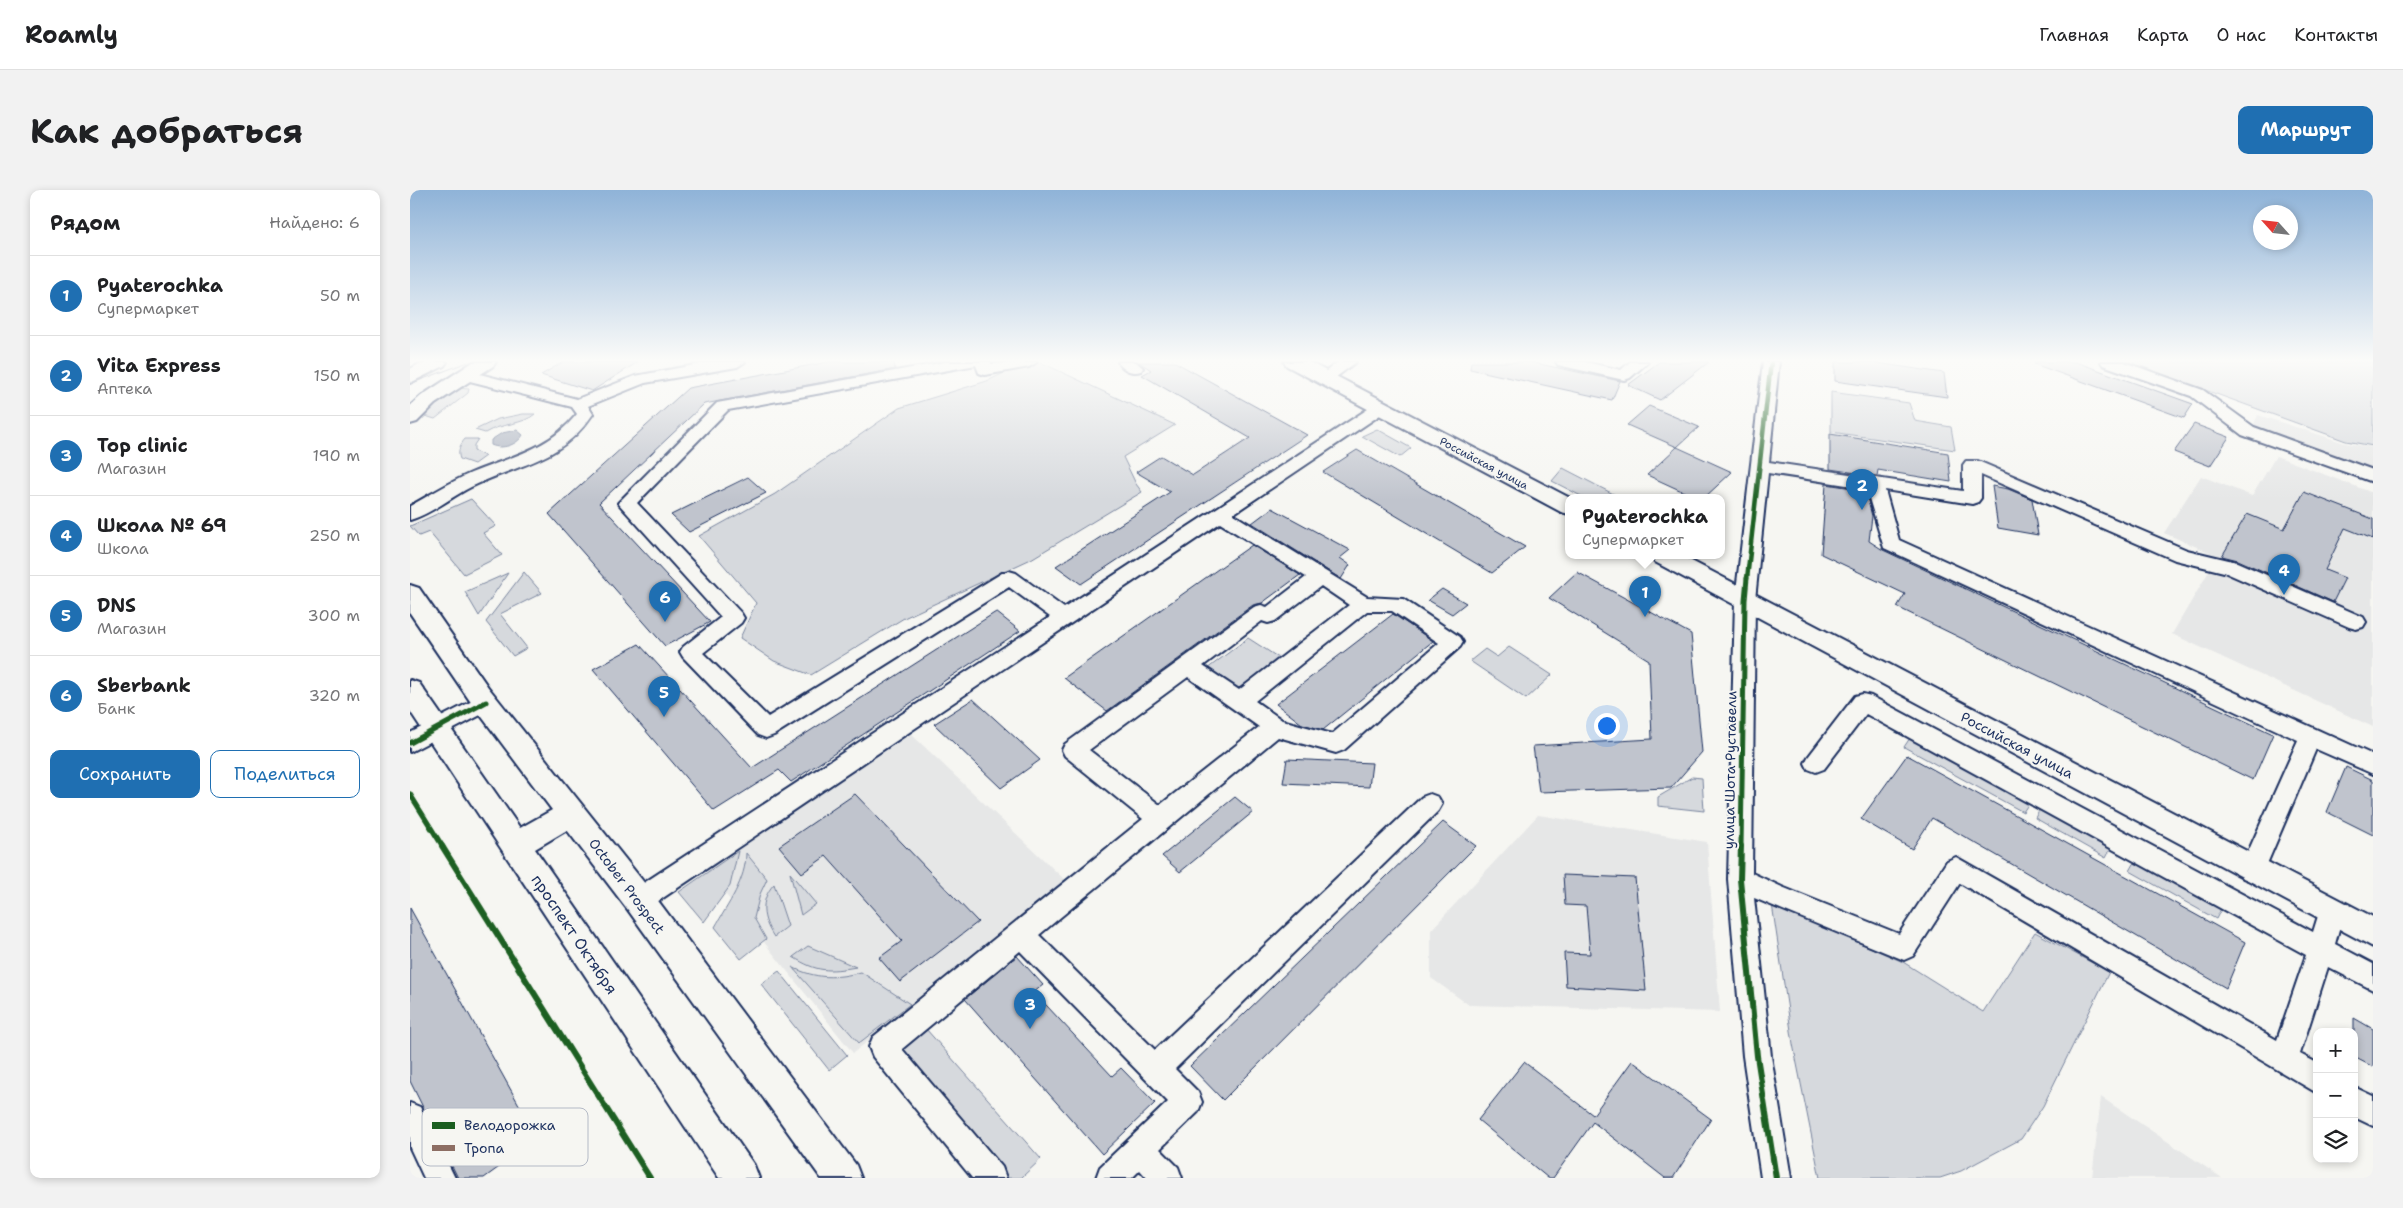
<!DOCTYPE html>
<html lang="ru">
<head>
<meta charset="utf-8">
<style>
  body { margin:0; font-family:"Shantell Sans",sans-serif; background:#f2f2f2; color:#202124 }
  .controls { position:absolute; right:15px; bottom:15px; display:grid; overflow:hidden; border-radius:10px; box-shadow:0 2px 8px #0003 }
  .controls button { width:45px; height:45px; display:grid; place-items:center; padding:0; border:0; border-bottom:1px solid #e0e0e0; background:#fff; color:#202124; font:25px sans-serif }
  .compass { position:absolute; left:1843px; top:15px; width:45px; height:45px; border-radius:50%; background:#fff; box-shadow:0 2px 8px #0003; rotate:297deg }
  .you { position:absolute; left:1196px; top:535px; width:18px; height:18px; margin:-12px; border:4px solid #fff; border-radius:50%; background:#1a73e8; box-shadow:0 0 0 8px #1a73e833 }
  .badge { display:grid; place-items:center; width:32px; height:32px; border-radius:50%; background:#1f6fb2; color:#fff; font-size:16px; font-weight:700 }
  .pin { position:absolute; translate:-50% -41px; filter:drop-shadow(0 1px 2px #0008) }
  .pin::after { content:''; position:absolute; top:26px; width:18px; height:15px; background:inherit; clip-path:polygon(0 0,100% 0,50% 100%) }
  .popup { position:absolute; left:1155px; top:304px; width:160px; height:65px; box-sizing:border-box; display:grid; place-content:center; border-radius:10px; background:#fff; filter:drop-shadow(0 1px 4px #0005); font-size:16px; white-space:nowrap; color:#757577 }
  .popup b { font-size:19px; color:#202124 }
  .popup::after { content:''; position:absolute; left:50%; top:100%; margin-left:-10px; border:10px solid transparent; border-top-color:#fff }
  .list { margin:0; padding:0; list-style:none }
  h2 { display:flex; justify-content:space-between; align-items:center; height:65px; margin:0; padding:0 20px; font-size:21px }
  h2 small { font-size:16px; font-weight:400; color:#757577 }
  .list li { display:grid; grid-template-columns:32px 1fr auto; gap:15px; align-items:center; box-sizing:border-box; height:80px; padding:0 20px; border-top:1px solid #e0e0e0 }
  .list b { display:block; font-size:19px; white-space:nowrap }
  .list p { margin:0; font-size:16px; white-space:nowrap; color:#757577 }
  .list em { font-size:16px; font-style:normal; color:#757577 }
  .actions { display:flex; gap:10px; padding:15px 20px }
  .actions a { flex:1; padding:11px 0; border:1px solid #1f6fb2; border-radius:10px; text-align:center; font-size:18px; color:#1f6fb2 }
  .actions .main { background:#1f6fb2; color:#fff }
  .icon { flex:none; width:28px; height:28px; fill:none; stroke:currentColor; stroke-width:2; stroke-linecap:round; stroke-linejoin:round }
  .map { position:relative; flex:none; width:1963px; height:988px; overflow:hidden; border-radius:10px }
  header { display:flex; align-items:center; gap:30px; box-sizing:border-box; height:70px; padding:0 25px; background:#fff; border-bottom:1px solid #e0e0e0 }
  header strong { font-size:24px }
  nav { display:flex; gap:28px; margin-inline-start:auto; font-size:18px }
  .intro { display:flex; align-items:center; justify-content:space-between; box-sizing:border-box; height:120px; padding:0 30px }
  h1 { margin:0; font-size:35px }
  .button { padding:12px 22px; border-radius:10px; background:#1f6fb2; color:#fff; font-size:18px; font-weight:700 }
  main { display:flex; gap:30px; padding:0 30px }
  aside { flex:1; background:#fff; border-radius:10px; box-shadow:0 2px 8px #0003 }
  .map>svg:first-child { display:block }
  .built { fill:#e6e7e7 }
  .green { fill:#d6d9dd; stroke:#78849e }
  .water { fill:#abb2c0; stroke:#717e99 }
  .building { fill:#c0c4cd; stroke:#1b2f5e }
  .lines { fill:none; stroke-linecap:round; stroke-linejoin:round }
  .minor-casing { stroke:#1b2f5e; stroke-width:4 }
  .major-casing { stroke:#1b2f5e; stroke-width:4 }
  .minor { fill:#f6f6f2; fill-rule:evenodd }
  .major { fill:#f6f6f2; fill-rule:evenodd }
  .tram { stroke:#1b2f5e; stroke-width:1 }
  .quiet { stroke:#8d6e63; stroke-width:3; stroke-dasharray:6 3; stroke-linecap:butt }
  .cycleway-far2-casing { stroke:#f6f6f2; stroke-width:7 }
  .cycleway-far1-casing { stroke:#f6f6f2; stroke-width:8 }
  .cycleway-casing { stroke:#f6f6f2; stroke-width:9 }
  .cycleway-far2 { stroke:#1b5e20; stroke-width:4.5 }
  .cycleway-far1 { stroke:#1b5e20; stroke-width:5 }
  .cycleway { stroke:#1b5e20; stroke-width:6 }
  .labels { text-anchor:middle; stroke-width:4; stroke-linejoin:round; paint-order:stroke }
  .far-street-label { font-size:11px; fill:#1b2f5e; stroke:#f6f6f2 }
  .street-label { font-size:14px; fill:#1b2f5e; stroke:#f6f6f2 }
  .near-street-label { font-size:16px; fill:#1b2f5e; stroke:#f6f6f2 }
  .key { fill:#f6f6f2; stroke:#b4bac6; stroke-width:1 }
  .key-label { font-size:14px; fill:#1b2f5e }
</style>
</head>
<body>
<header>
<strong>Roamly</strong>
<nav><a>Главная</a><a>Карта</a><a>О нас</a><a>Контакты</a></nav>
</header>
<div class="intro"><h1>Как добраться</h1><a class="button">Маршрут</a></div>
<main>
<aside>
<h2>Рядом<small>Найдено: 6</small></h2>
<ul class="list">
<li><span class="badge">1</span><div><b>Pyaterochka</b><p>Супермаркет</p></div><em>50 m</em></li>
<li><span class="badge">2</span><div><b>Vita Express</b><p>Аптека</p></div><em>150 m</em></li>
<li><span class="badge">3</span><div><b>Top clinic</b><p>Магазин</p></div><em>190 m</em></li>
<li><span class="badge">4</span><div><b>Школа № 69</b><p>Школа</p></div><em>250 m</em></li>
<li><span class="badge">5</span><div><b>DNS</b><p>Магазин</p></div><em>300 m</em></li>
<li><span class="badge">6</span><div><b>Sberbank</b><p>Банк</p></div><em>320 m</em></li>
</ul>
<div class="actions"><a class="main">Сохранить</a><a>Поделиться</a></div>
</aside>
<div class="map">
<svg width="1963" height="988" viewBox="0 0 1963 988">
  <rect width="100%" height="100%" fill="#f6f6f2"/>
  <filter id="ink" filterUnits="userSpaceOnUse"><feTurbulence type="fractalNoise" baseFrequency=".02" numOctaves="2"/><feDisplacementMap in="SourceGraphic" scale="10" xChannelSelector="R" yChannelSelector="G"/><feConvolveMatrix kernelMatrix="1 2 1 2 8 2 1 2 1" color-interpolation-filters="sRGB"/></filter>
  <g filter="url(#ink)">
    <!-- built -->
    <path class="built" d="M1848 225 1935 253 1963 257V282L1842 238Z
      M1866 266 1963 303V537L1762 444 1808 366 1754 343 1791 286 1842 306Z
      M501 544 657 692 443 863 296 680Z
      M1128 625 1297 652 1310 822 1059 815 1021 788V740Z
      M1691 907 1812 988H1682Z"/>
    <!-- green -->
    <path class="green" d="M618 172H630L765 235 713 267 726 294 732 302 621 369 494 428 401 485 364 471 330 448 346 413 289 346 365 304 489 218 577 191Z
      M1718 172H1963V256L1936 251Z
      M48 198 59 199 58 203 25 229 12 225Z
      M1421 202 1499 213 1505 231 1541 237 1545 260 1421 242Z
      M113 224H125C113 235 91 233 75 243L65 240 88 229Z
      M967 239 1001 258 990 267 952 246Z
      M55 249H68L64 255V261L75 266 64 274 50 269C47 261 50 255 55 249Z
      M1153 278 1211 308H1175L1142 291Z
      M61 309 86 336 73 343 92 365 54 384 19 342 9 346 0 336Z
      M114 382 132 403 90 424 117 458 103 466 76 432Z
      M98 383 69 426 55 402Z
      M838 448 869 468 829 501 797 479Z
      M1099 457 1142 485 1116 509 1060 471 1075 459 1087 467Z
      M1500 548 1619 613 1613 622 1494 557Z
      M1282 587 1292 588 1294 621 1248 616V607Z
      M1630 618 1701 658 1696 668 1625 628Z
      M328 661 320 696 294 732 269 702Z
      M336 663 357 689 350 704 344 728 356 749 331 769 305 737C318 714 336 690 336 663Z
      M1725 672 1811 719 1806 729 1720 681Z
      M380 683 406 714 391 725Z
      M364 694 378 736 364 747C352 729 349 711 364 694Z
      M1362 714 1493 772 1573 822 1625 742 1699 782 1633 916 1611 949 1551 981 1530 988H1410L1383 854Z
      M398 756 446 777C418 782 407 782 383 767Z
      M382 777C406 789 426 789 451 782L500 814 449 853Z
      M369 781 437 865 419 880 351 794Z
      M516 839 631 969 611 988H597L490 861Z"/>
    <!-- water -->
    <path class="water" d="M107 240 113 245C107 255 92 260 81 255V250L92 243Z"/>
    <!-- building -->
    <path class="building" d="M153 172H228L182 201 131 185Z
      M418 172H484L485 179 294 214 189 313 300 432 255 456 139 324 278 198Z
      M729 172H765L897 245 671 394 646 376 760 302 726 282 751 266 783 285 840 248 732 185 741 180Z
      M1061 172H1120L1210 191 1202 210 1060 179Z
      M1249 172H1299L1250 210 1218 195Z
      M1425 172H1460L1534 183 1537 207 1425 191Z
      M1625 172H1666L1783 214 1774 228 1624 174Z
      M1239 216 1289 237 1267 257 1217 235Z
      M1784 234 1819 247 1800 276 1764 262Z
      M1420 244 1538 263 1541 292 1468 280 1467 286 1420 279Z
      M1267 257 1322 282 1294 308H1287L1237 285Z
      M947 260 1115 357 1082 383 913 282Z
      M338 287 356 303 279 342 261 325Z
      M1416 294 1455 300 1462 326 1459 351 1473 360 1863 544 1843 590 1487 417 1495 404 1411 364Z
      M1582 296 1598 299 1622 309 1628 345 1588 338Z
      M1894 302 1963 329V349L1935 338 1915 380 1935 388 1923 412 1828 370 1812 366 1837 324 1874 339Z
      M862 318 940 360 930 368 940 375 931 389 842 333Z
      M842 355 890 385 852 413 843 415 697 521 654 488Z
      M1167 382 1281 444 1292 562 1261 598 1129 602 1123 556 1242 549 1239 470 1139 408Z
      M1032 399 1056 413 1042 424 1018 410Z
      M586 422 610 441 381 592 369 580 304 621 183 479 229 454 342 578Z
      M983 424 1023 451 913 540 892 534 866 514Z
      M563 509 630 570 591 598 524 534Z
      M1497 565 1835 752 1816 798 1522 628 1502 659 1451 629Z
      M877 569 962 573 959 597 873 593Z
      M1936 577 1963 590V645L1917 622Z
      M445 604 568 732 490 792 469 768 492 751 416 666 392 683 369 656Z
      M825 607 843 622 770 682 752 666Z
      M1033 632 1066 656 813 910 780 876Z
      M1153 685 1225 688 1236 801 1156 796 1154 763 1180 764 1176 716 1155 715Z
      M0 718 128 949 74 988H48L0 891Z
      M607 766 633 795 624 802 702 886 711 878 745 913 692 964 555 809Z
      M1944 828 1963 839V877L1944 867Z
      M1222 871 1301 929 1263 988H1255L1183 932 1143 988H1138L1068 930 1114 872 1183 925Z"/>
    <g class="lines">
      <!-- minor casing -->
      <g class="minor-casing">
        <path id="minor" d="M301 172H335L327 177 235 193 178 216 183 224C150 273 109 273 61 297 41 307 21 324 0 330V316C20 305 40 292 61 283 102 266 138 260 167 224L162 217 48 188 46 185 48 182 54 180 167 209 225 186Z
          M535 172H581V174L627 172 619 177 575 185 569 183 566 175 318 220 227 313 331 423 334 428 331 433 293 463 358 527 592 383 599 381 606 383 654 418 964 215H976L978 218 976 221 823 324 957 407 993 409 1050 447 1053 452 1050 457 934 560 926 563 868 547 629 745 745 860 1012 607 1020 604 1028 607 1032 614 1028 621 765 879 788 902 792 912 788 922 750 959 768 977 772 988H737L730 980 722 988H686L690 977 758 912 610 761 492 859 592 977 596 988H562L463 867 459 857 463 847 733 629 655 566 652 560 655 554 844 417 851 415 857 417 896 387 810 333 238 718 229 721 220 718 217 710 220 702 640 427 599 397 364 545 356 548 348 545 273 467 270 462 273 457 311 427 208 313 307 213ZM911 396 939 415 829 500 793 476 852 431 858 433 865 431ZM957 421H982L1029 453 922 544 872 530 845 511ZM778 487 849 537 750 615 679 560Z
          M708 172H726L733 178 731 181C722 184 713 180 708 172Z
          M928 172H946L921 191H909L907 188Z
          M1146 172H1175L1211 180 1220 172H1238L1220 188 1214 190 1148 175Z
          M1353 172H1369L1359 272 1553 301V275L1556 271H1568L1777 360 1827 372 1953 427 1956 432 1953 437 1946 439 1939 437 1814 382 1765 370 1571 285V308L1568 312 1562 314 1475 300 1489 350 1963 565V584L1906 559 1851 688 1842 691 1833 688 1830 680 1888 550 1474 358 1456 298 1358 283 1345 410 1342 683 1372 697 1489 744 1537 671 1546 667 1867 850 1896 765 1456 524 1414 579 1406 582 1398 579 1395 573 1398 567 1445 506 1453 504 1461 506 1903 742 1912 713 1921 710 1930 713 1934 721 1925 754 1963 774V800L1918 777 1890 864 1907 873V903L1550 693 1503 766 1494 770 1344 708 1361 866 1381 988H1351L1333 866 1318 689 1325 410Z
          M1691 172H1714L1793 200 1844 237 1963 280V292L1832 245 1781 206 1693 175Z
          M76 504 84 506 87 512 84 518 0 562V543Z
          M1944 897 1963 906V936L1944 927Z
          M0 913 10 917 45 988H14L0 958Z"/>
      </g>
      <!-- major casing -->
      <g class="major-casing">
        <path id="major" d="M13 172H37L34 176 0 193V179Z
          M63 172H86L83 176 25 214 7 232 0 234V216L11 206Z
          M874 172H899L1160 308 1159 324 1151 322 877 176Z
          M1241 366H1272L1963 727V757L1245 372Z
          M0 395 9 398 78 497 240 700 446 975 451 988H411L218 720 157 640 125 659 344 975 349 988H309L0 521V490L9 493 110 638 142 620 60 511 0 423Z"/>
      </g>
      <!-- minor -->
      <use href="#minor" class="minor"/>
      <!-- major -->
      <use href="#major" class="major"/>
      <!-- tram -->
      <path class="tram" d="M0 194 58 172"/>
      <!-- quiet -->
      <path class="quiet" d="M11 174 15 172"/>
      <!-- cycleway-far2 casing -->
      <g class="cycleway-far2-casing">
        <path id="cycleway-far2" d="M1337 389 1361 172"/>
      </g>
      <!-- cycleway-far1 casing -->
      <g class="cycleway-far1-casing">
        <path id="cycleway-far1" d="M0 553 76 512
          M0 604 33 657
          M1331 657 1335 410 1337 388"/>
      </g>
      <!-- cycleway casing -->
      <g class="cycleway-casing">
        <path id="cycleway" d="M32 656 240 988
          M1331 656 1330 689 1347 866 1366 988"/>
      </g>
      <!-- cycleway-far2 -->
      <use href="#cycleway-far2" class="cycleway-far2"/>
      <!-- cycleway-far1 -->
      <use href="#cycleway-far1" class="cycleway-far1"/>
      <!-- cycleway -->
      <use href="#cycleway" class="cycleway"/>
    </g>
  </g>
  <!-- sky -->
  <linearGradient id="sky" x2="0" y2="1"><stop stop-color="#8fb3d8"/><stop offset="0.55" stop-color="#fbfbf9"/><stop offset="1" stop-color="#fbfbf9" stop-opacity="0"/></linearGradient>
  <rect width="1963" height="310" fill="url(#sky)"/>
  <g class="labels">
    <!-- far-street labels -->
    <g class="far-street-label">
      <text transform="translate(1074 273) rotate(28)" y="4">Российская улица</text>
    </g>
    <!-- street labels -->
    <g class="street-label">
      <text transform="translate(1607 555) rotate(28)" y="5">Российская улица</text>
      <text transform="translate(1320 580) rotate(-89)" y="5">улица Шота Руставели</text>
      <text transform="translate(217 696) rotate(53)" y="5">October Prospect</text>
    </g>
    <!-- near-street labels -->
    <g class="near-street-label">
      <text transform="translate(165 744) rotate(56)" y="6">проспект Октября</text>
    </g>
  </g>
  <!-- legend -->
  <rect x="12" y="918" width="166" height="58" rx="8" class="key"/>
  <rect x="22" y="932" width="23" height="7" fill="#1b5e20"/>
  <rect x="22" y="955" width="23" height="6" fill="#8d6e63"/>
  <g class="key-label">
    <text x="54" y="940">Велодорожка</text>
    <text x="54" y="963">Тропа</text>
  </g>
</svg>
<div class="controls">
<button>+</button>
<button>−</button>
<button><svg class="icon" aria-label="layers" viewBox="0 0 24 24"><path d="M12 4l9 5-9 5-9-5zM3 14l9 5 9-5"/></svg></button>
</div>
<svg class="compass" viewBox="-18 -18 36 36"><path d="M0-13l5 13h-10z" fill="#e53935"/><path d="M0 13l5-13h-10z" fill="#757577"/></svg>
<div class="you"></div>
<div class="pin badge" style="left:1235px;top:427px">1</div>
<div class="popup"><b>Pyaterochka</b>Супермаркет</div>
<div class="pin badge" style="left:1452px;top:320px">2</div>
<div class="pin badge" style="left:620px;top:839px">3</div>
<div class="pin badge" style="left:1874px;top:405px">4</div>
<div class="pin badge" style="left:254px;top:527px">5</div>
<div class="pin badge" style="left:255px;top:432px">6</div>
</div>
</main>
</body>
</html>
